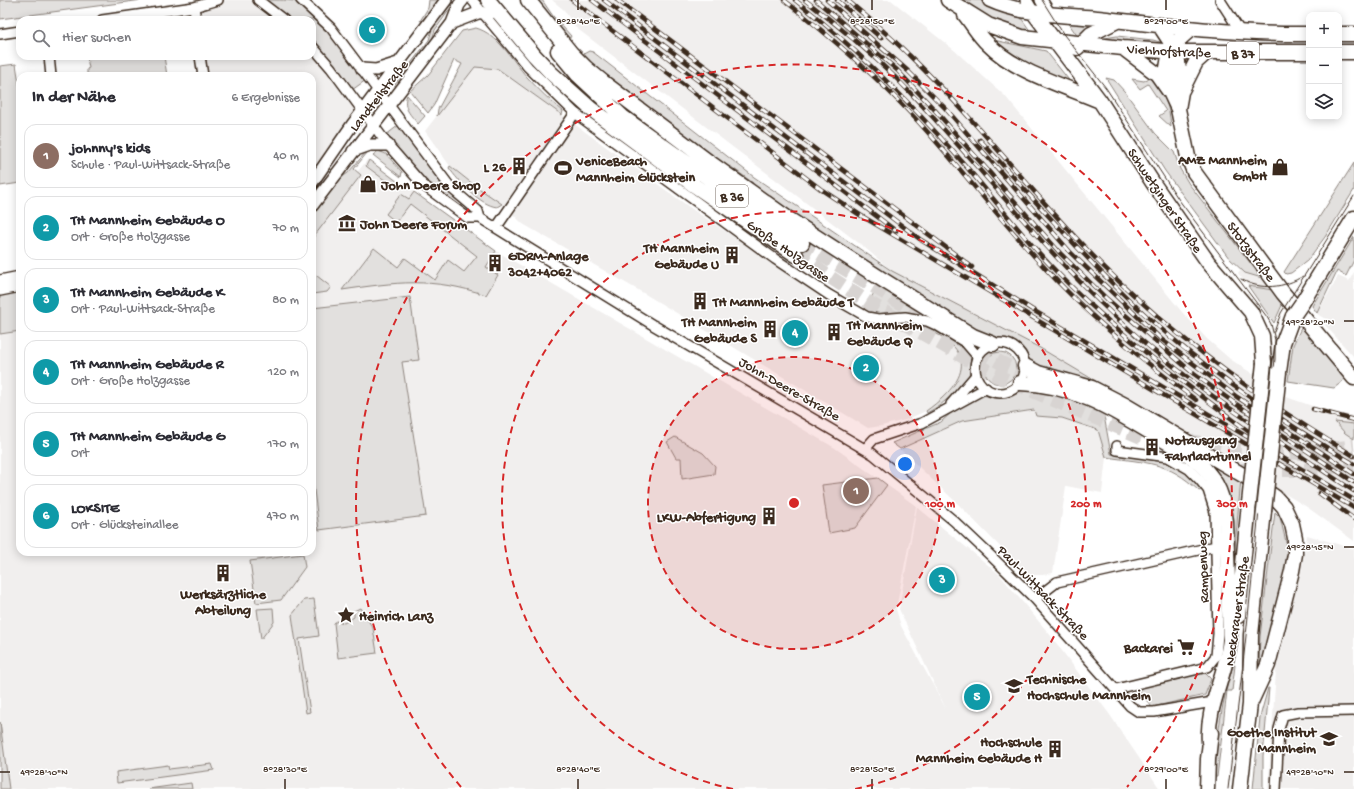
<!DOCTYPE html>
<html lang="de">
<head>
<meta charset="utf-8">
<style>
  body { margin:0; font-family:"Gochi Hand",sans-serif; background:#f2f2f3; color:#2b2b33 }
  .controls { position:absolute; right:12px; top:12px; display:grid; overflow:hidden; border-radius:8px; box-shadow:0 2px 10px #0003 }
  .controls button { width:36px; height:36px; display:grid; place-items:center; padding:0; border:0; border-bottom:1px solid #e1e1e2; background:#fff; color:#2b2b33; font:20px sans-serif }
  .you { position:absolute; left:905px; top:464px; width:14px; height:14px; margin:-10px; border:3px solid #fff; border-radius:50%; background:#1a73e8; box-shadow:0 0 0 6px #1a73e833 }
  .badge { display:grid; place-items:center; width:26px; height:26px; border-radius:50%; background:#0b8043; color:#fff; font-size:13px; font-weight:700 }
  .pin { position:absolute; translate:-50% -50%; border:2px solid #fff; box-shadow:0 1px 4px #0006 }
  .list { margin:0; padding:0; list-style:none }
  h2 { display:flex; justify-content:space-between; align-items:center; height:52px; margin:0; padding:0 16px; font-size:17px }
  h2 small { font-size:13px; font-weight:400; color:#7c7c81 }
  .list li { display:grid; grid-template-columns:26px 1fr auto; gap:12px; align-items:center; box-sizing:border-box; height:64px; margin:0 8px 8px; padding:0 8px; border:1px solid #e1e1e2; border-radius:12px }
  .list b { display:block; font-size:15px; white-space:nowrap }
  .list p { margin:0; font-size:13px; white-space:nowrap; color:#7c7c81 }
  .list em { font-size:13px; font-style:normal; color:#7c7c81 }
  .icon { flex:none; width:22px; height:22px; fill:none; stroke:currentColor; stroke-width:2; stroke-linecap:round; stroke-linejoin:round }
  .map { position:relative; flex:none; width:1354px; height:789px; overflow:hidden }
  .search { position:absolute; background:#fff; box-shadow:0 2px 10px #0003; left:16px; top:16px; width:300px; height:44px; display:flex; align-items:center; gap:10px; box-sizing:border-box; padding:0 14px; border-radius:12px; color:#7c7c81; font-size:15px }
  .panel { position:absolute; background:#fff; box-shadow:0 2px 10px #0003; left:16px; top:72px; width:300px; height:484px; border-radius:12px }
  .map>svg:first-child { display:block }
  .built { fill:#f1efee }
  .green { fill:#e2e0de; stroke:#8e857e }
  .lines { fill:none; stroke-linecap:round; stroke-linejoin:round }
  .primary-tunnel { stroke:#d8d4d2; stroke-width:14; stroke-dasharray:14 7; stroke-linecap:butt }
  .minor-casing { stroke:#3b2a1e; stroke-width:12 }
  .tertiary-casing { stroke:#3b2a1e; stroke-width:14 }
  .primary-casing { stroke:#3b2a1e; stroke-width:17 }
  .minor { stroke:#fff; stroke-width:9 }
  .tertiary { stroke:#fff; stroke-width:11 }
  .primary { stroke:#fff; stroke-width:14 }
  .tram { stroke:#3b2a1e; stroke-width:1 }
  .rail-casing { stroke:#3b2a1e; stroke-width:4.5 }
  .rail { stroke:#fff; stroke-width:3; stroke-dasharray:9; stroke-linecap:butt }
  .primary-bridge-casing { stroke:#3b2a1e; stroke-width:17; stroke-linecap:butt }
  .primary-bridge { stroke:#fff; stroke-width:14 }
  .ticks { fill:none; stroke:#3b2a1e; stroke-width:1.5 }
  .ring { fill:none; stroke:#d62828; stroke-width:2; stroke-dasharray:7 5 }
  .labels { text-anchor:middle; stroke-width:3; stroke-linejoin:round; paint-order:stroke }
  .shield { fill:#fff; stroke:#766a62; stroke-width:1 }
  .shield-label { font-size:13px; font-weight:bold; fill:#3b2a1e }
  .street-label { font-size:14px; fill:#3b2a1e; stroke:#fff }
  .poi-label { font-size:14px; font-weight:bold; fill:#3b2a1e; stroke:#fff; text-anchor:start }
  .ticks-label { font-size:10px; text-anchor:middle; fill:#3b2a1e; stroke:#fff; stroke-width:3; stroke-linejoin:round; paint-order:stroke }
  .centre { fill:#d62828; stroke:#fff; stroke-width:2 }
  .ring-label { font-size:12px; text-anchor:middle; font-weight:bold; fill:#d62828; stroke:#fff; stroke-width:3; stroke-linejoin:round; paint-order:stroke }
</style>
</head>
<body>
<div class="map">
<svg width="1354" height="789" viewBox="0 0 1354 789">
  <rect width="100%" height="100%" fill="#fff"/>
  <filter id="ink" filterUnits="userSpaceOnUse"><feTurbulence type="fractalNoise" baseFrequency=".025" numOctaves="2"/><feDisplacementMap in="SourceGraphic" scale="8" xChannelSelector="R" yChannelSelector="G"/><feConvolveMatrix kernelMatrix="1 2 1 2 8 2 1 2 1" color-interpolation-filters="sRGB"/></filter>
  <g filter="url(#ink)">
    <!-- built -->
    <path class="built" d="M224 0H253L279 20H198L196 9Z
      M552 0H891L954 50 1005 96 1182 312 1207 339 1230 359 1289 398 1321 409 1354 416V424L1336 422 1345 433 1354 439V541L1307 507 1040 348 892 271 864 247 575 27 564 10Z
      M312 51 358 111 312 179V76H205L203 56H312Z
      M475 67 498 69 692 209 864 324 885 327 911 322 932 330 942 337 953 346 960 356 961 370 958 381 944 397 926 411 905 420 881 426 868 428 645 294 523 224 502 204 474 185 450 166 425 131Z
      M368 159 496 251 835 448 916 506 896 609 901 626 946 709 899 609 917 507 999 574 1051 636 1083 679 1110 715 1160 789H7L0 737V303L20 298V552H312V227Z
      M1241 269 1262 278 1271 290 1248 286 1238 273Z
      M1354 272V357L1325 325 1327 320 1317 314 1338 276 1349 281Z
      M1035 410 1036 416 1062 418 1099 430 1106 457 1102 493 1066 486 1053 573 1043 575H1028L958 504 900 449 962 421Z
      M1307 535 1354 549V789H1268L1276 671 1303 561Z"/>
    <!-- green -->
    <path class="green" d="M0 0H142L0 19Z
      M263 0C272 0 287 0 294 1 324 16 346 54 366 80L352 90 312 39V20H290Z
      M429 0H438L426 18 420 21 428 8Z
      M537 0H542L553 16 571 36 567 43 534 3Z
      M958 0H980L987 5 1019 15 1031 32 997 23Z
      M449 4 452 6 435 30 432 40 397 87 394 85 429 40 433 26Z
      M1067 21 1095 24 1078 37Z
      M476 28C498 34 512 60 527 77 538 89 550 101 563 111L562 115 498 69 475 67 437 116 438 109 462 64 454 60 434 105 428 113 410 91 428 75 462 31Z
      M1117 36 1153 40 1160 42V46L1098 39Z
      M988 38 998 41 1046 51 1072 84C1043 70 1013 58 988 38Z
      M589 51 593 52 754 177 892 271 1040 348 1126 399 1032 365C1029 359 1026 351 1021 346 1012 338 986 336 973 332L751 186 753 183 730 166 727 169 580 56Z
      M85 56H164L167 76H90L89 74H87V69L89 68 87 58H85Z
      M16 64 20 90V183L0 186V66Z
      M1151 77C1165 97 1169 103 1171 127L1159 116 1166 111 1148 84 1140 89 1132 79 1144 81Z
      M1106 78 1114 80 1125 92 1155 133 1174 152 1180 169 1189 184 1262 278 1245 273 1229 258 1165 171Z
      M407 95 425 116 418 124C411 115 402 108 407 95Z
      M399 125 441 184 453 197 475 214H473L465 210 418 174 386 135Z
      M378 151 386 154 402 172 401 177 373 155Z
      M366 152 367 153 354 169 361 175 312 239V213L336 181 348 173Z
      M369 160 398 182 394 187 366 166Z
      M1354 163V190L1325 237 1307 261 1291 273 1286 274 1284 272Z
      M450 166 474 185 502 204 497 207C480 205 459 182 449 168Z
      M414 192 496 251 486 267 498 275 486 295C431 277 397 282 342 290L374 248 398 267 405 258 435 280 448 260 464 272 477 256 410 204 396 222 386 214 401 194 409 199Z
      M1354 237V260L1346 276 1337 271 1317 313 1312 306Z
      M312 272 331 287 327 292 312 294Z
      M880 283 934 317 932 319 878 316 863 311Z
      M1248 286 1273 290 1283 303 1274 323Z
      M20 289V331L0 334V294Z
      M410 297 419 360 402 362 426 516 319 530 312 474V308Z
      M911 323 927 325 964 346 971 357 969 377 958 390 939 406 927 413 926 411C979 373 971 343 911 323Z
      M1302 326 1344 378 1342 382 1334 388 1288 381 1293 345Z
      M984 368a16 16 0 1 1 32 0a16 16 0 1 1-32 0Z
      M1026 387H1032L1103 410 1111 454 1166 462 1190 474 1201 490 1199 491C1168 461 1146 463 1106 457L1098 430 1062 418 1036 416 1034 410 962 421 900 449 892 443 941 422 953 411 981 395 1002 398 1009 396Z
      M1335 422 1354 424V439L1345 433Z
      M675 437 703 453 715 466 714 474 682 479 681 458H676L667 442Z
      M1212 462 1241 479 1233 568 1222 481 1210 465Z
      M878 478 887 485 855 528 829 533 822 485Z
      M1275 512 1280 517 1286 542H1291V547L1263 664 1259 663 1260 637Z
      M303 554 305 567 281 600 256 603 250 561Z
      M314 599 319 636 299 639 310 712 306 713 292 615 304 600Z
      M273 608 274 622 261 639 257 609Z
      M360 608 373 628 377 653 338 658 334 623 337 621 344 623 354 617V611Z
      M1233 665H1235L1232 691H1227L1217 777H1215C1216 738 1222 701 1233 665Z
      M1202 670 1211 679 1205 695 1152 707 1136 688Z
      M1268 688H1269L1263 756V789H1253L1260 717Z
      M0 722 9 789H0Z
      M212 764 214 770 117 783 116 772 168 765 169 769Z
      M191 783 192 789H148Z"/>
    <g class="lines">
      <!-- primary-tunnel -->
      <path class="primary-tunnel" d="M802 243 937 325
        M796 255 868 302 995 375 1174 451
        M960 339 1001 363 1038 379
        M1186 440 1238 451 1302 453 1354 446
        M1241 470H1312L1354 464"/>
      <!-- minor casing -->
      <g class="minor-casing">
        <path id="minor" d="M258 0 284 20
          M301 0 331 28 451 188 478 211 480 218
          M472 0 528 67 575 113 775 259 829 295 867 317 878 319 905 317 927 321 938 326 966 343 978 357
          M1220 0 1240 31
          M194 7 196 20
          M102 20 194 7 218 0
          M0 34 20 31
          M312 46 331 68 388 145 423 185 468 218H480L653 325 873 454 954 521 991 556 1035 599 1130 706 1139 712H1154L1207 703 1213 705
          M49 56 51 76
          M200 56 203 76
          M496 228 575 113
          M975 368a25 25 0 1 1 50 0a25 25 0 1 1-50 0Z
          M951 404 976 375
          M865 449 874 439 922 423 986 388
          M1035 599 1057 582 1216 546
          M1116 689 1207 667 1216 656 1218 634 1215 512 1208 490 1199 479 1189 469 1168 457 1117 450V446
          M1276 789 1279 729 1283 715 1298 712 1354 711"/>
      </g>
      <!-- tertiary casing -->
      <g class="tertiary-casing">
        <path id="tertiary" d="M1026 0 1033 12
          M1041 0 1049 13
          M452 23 478 13 499 12
          M362 69 376 70 398 63
          M353 151 370 145H388
          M312 183 352 125 446 0
          M312 206 452 23 459 5 463 0
          M0 281 20 277
          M0 290 20 286"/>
      </g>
      <!-- primary casing -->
      <g class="primary-casing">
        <path id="primary" d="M488 0 534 55 551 73 591 109 695 186 796 255
          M528 0 571 53 586 68 603 82 709 162 790 220 883 280 973 336 993 344
          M948 0 988 25 1022 37 1123 48 1177 52H1309
          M990 0C1023 15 1062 15 1097 18 1167 26 1238 35 1309 34
          M1033 12 1100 101 1153 183 1208 262 1251 312 1262 336 1264 363
          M965 15C973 25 979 36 988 44 1015 72 1065 86 1100 101
          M1160 26 1177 52 1181 92 1178 109
          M1191 29 1174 44 1170 51 1167 68 1170 92 1178 109 1188 157 1194 172 1283 293 1354 378
          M1339 34H1354
          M1077 48 1091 34 1117 21
          M1123 48 1157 74 1169 91
          M558 51 578 75 624 118 732 195 802 243
          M1339 52H1354
          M1182 90 1196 62 1206 53
          M1302 303 1354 218
          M1025 366 1038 373 1092 388 1125 405 1246 477 1275 497 1284 507 1292 524 1295 538V554L1292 571 1268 665 1250 704
          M1279 372 1283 343 1293 316
          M1020 383C1073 384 1114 410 1158 437 1176 447 1196 457 1209 474 1221 488 1224 504 1226 522L1230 640C1226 675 1206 708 1209 742
          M1238 616 1249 503
          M1207 789 1208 759 1211 733
          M1240 789 1250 704 1251 635 1264 511"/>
      </g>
      <!-- minor -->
      <use href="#minor" class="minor"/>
      <!-- tertiary -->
      <use href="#tertiary" class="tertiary"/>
      <!-- primary -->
      <use href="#primary" class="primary"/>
      <!-- tram -->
      <path class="tram" d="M1042 0 1064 35 1106 88 1179 200 1267 317 1271 324 1275 340V359L1243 664 1228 789
        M1241 279C1260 291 1285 288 1303 276
        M1274 332 1281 313 1354 196"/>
      <!-- rail casing -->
      <g class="rail-casing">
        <path id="rail" d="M572 0 822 190 860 215 1354 508
          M592 0 896 231
          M604 0 921 240 1031 309 1354 500
          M617 0 972 267
          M784 0C830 36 874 74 914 117 966 173 1011 235 1065 289 1105 330 1150 366 1196 400
          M795 0C855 47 907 99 957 156 989 192 1017 230 1050 265 1111 329 1181 381 1252 434
          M805 0C835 23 865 48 893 75 966 148 1027 231 1101 303 1176 377 1266 433 1354 491
          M816 0 897 70 934 109 1060 253 1107 299 1194 374 1233 402 1354 482
          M827 0 908 71 946 109 1071 253 1161 339 1237 397 1354 474
          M837 0 881 38
          M847 0C868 18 889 35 909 55 977 120 1034 196 1100 263 1176 339 1262 401 1354 456
          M980 140C1025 189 1068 240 1116 287 1186 357 1269 414 1354 464
          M1313 409 1354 420
          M1319 493 1354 519"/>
      </g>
      <!-- rail -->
      <use href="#rail" class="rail"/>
      <!-- primary-bridge casing -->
      <g class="primary-bridge-casing">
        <path id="primary-bridge" d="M1293 316 1302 303
          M1249 503 1264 363
          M1264 511 1279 372"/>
      </g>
      <!-- primary-bridge -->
      <use href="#primary-bridge" class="primary-bridge"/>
    </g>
  </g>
  <!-- ticks -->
  <path class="ticks" d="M578 0V10M872 0V10M1166 0V10M1344 321H1354M1344 547H1354M0 772H10M1344 772H1354M285 779V789M578 779V789M872 779V789M1166 779V789"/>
  <!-- distance rings -->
  <circle cx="794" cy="503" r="146" fill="#d62828" fill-opacity=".12"/>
  <g class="ring">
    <circle cx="794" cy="503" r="146"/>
    <path d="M733 789A292 292 0 1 1 855 789"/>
    <path d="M461 787A438 438 0 1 1 1127 787"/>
  </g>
  <!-- icons -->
  <defs>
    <g id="building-bare" transform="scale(1.38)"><path d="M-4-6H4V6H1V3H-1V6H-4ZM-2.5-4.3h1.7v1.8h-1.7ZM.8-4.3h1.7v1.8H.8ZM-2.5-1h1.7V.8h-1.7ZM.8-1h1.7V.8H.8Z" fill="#3b2a1e" stroke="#fff" stroke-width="2.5" paint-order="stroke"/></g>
    <g id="shop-bare" transform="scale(1.38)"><path d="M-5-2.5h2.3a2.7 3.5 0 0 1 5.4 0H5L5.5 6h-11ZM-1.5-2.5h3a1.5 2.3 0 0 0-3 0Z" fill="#3b2a1e" stroke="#fff" stroke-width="2.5" paint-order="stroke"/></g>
    <g id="stadium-bare" transform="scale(1.38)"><path d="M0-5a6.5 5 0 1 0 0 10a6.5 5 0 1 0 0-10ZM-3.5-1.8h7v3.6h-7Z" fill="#3b2a1e" stroke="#fff" stroke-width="2.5" paint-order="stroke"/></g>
    <g id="museum-bare" transform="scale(1.38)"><path d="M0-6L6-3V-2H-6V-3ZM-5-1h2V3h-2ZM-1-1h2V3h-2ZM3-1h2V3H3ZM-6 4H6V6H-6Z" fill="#3b2a1e" stroke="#fff" stroke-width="2.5" paint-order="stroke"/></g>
    <g id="sight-bare" transform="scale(1.38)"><path d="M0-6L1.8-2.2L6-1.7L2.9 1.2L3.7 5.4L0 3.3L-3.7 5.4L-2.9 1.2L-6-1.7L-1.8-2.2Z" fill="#3b2a1e" stroke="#fff" stroke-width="2.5" paint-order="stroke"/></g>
    <g id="supermarket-bare" transform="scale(1.38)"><path d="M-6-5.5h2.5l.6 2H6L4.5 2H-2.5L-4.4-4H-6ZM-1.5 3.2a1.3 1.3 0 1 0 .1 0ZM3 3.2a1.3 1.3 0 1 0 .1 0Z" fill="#3b2a1e" stroke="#fff" stroke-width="2.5" paint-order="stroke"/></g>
    <g id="university-bare" transform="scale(1.38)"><path d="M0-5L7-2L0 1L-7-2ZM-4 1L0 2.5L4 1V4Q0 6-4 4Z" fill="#3b2a1e" stroke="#fff" stroke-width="2.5" paint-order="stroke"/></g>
    <g id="school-bare" transform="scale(1.38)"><path d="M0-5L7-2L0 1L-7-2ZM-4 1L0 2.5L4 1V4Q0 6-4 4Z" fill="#3b2a1e" stroke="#fff" stroke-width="2.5" paint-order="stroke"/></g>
  </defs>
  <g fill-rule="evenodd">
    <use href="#building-bare" x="519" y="166"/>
    <use href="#shop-bare" x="1280" y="167"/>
    <use href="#stadium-bare" x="563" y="168"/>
    <use href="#shop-bare" x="368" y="184"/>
    <use href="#museum-bare" x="347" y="223"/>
    <use href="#building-bare" x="732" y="255"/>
    <use href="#building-bare" x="495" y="263"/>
    <use href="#building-bare" x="700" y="301"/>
    <use href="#building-bare" x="770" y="329"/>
    <use href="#building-bare" x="834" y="332"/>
    <use href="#building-bare" x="1152" y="447"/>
    <use href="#building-bare" x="769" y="516"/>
    <use href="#building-bare" x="223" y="573"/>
    <use href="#sight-bare" x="346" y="615"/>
    <use href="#supermarket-bare" x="1186" y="647"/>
    <use href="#university-bare" x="1014" y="686"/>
    <use href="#school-bare" x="1329" y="739"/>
    <use href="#building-bare" x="1055" y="749"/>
  </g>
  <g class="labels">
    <!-- shield labels -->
    <g class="shield">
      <rect x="1227" y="42" width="32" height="22" rx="3"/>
      <rect x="716" y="185" width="32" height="22" rx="3"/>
    </g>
    <g class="shield-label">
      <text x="1243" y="58">B 37</text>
      <text x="732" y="201">B 36</text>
    </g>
    <!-- street labels -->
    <g class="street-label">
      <text transform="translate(1169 50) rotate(3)" y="5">Viehhofstraße</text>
      <text transform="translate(378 95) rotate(-52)" y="5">Landteilstraße</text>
      <text transform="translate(1166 200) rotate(56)" y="5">Schwetzinger Straße</text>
      <text transform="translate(789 250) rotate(35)" y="5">Große Holzgasse</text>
      <text transform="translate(1252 251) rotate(53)" y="5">Stotzstraße</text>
      <text transform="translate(790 388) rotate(30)" y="5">John-Deere-Straße</text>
      <text transform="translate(1202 567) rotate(-92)" y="5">Rampenweg</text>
      <text transform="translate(1044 592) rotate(46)" y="5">Paul-Wittsack-Straße</text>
      <text transform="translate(1236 611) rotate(-82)" y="5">Neckarauer Straße</text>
    </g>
    <!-- poi labels -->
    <g class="poi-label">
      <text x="1267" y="164" text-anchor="end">AMZ Mannheim<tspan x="1267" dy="16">GmbH</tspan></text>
      <text x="576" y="165">VeniceBeach<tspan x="576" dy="16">Mannheim Glückstein</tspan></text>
      <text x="506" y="171" text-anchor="end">L 26</text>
      <text x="381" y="189">John Deere Shop</text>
      <text x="360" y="228">John Deere Forum</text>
      <text x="719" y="252" text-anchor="end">TH Mannheim<tspan x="719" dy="16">Gebäude U</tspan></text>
      <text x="508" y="260">GDRM-Anlage<tspan x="508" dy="16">3042+4062</tspan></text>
      <text x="713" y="306">TH Mannheim Gebäude T</text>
      <text x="757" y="326" text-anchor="end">TH Mannheim<tspan x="757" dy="16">Gebäude S</tspan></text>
      <text x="847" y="329">TH Mannheim<tspan x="847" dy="16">Gebäude Q</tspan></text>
      <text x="1165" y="444">Notausgang<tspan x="1165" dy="16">Fahrlachtunnel</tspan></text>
      <text x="756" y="521" text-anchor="end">LKW-Abfertigung</text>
      <text x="223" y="598" text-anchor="middle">Werksärztliche<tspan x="223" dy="16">Abteilung</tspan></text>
      <text x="359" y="620">Heinrich Lanz</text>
      <text x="1173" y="652" text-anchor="end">Backarei</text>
      <text x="1027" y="683">Technische<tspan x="1027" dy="16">Hochschule Mannheim</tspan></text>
      <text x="1316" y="736" text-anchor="end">Goethe Institut<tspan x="1316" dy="16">Mannheim</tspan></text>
      <text x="1042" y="746" text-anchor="end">Hochschule<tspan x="1042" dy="16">Mannheim Gebäude H</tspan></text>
    </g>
  </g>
  <g class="ticks-label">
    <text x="578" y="24">8°28'40"E</text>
    <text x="872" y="24">8°28'50"E</text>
    <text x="1166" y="24">8°29'00"E</text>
    <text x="1310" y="325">49°28'20"N</text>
    <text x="1310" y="550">49°28'15"N</text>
    <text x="285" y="772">8°28'30"E</text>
    <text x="578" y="772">8°28'40"E</text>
    <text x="872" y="772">8°28'50"E</text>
    <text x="1166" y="772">8°29'00"E</text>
    <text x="44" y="775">49°28'10"N</text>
    <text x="1310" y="775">49°28'10"N</text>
  </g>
  <circle cx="794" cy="503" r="6" class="centre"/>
  <g class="ring-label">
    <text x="940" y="507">100 m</text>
    <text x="1086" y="507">200 m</text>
    <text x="1232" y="507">300 m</text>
  </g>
</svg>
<div class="controls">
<button>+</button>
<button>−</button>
<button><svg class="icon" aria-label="layers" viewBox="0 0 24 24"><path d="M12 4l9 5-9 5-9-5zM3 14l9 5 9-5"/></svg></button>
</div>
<div class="you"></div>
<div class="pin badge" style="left:856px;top:491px;background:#8d6e63">1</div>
<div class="pin badge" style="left:866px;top:368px;background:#0f9aa8">2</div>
<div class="pin badge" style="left:942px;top:580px;background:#0f9aa8">3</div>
<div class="pin badge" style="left:795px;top:333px;background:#0f9aa8">4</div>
<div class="pin badge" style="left:977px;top:697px;background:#0f9aa8">5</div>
<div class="pin badge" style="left:372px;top:30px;background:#0f9aa8">6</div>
<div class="search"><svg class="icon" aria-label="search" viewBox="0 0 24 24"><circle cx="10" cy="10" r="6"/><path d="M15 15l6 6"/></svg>Hier suchen</div>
<section class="panel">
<h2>In der Nähe<small>6 Ergebnisse</small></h2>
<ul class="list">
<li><span class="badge" style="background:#8d6e63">1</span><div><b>johnny's kids</b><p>Schule · Paul-Wittsack-Straße</p></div><em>40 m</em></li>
<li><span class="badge" style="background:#0f9aa8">2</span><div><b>TH Mannheim Gebäude O</b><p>Ort · Große Holzgasse</p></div><em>70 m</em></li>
<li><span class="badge" style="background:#0f9aa8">3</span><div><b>TH Mannheim Gebäude K</b><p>Ort · Paul-Wittsack-Straße</p></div><em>80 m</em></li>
<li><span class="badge" style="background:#0f9aa8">4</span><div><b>TH Mannheim Gebäude R</b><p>Ort · Große Holzgasse</p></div><em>120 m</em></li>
<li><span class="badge" style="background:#0f9aa8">5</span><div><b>TH Mannheim Gebäude G</b><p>Ort</p></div><em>170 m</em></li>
<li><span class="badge" style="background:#0f9aa8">6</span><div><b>LOKSITE</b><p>Ort · Glücksteinallee</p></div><em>470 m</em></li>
</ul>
</section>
</div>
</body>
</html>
